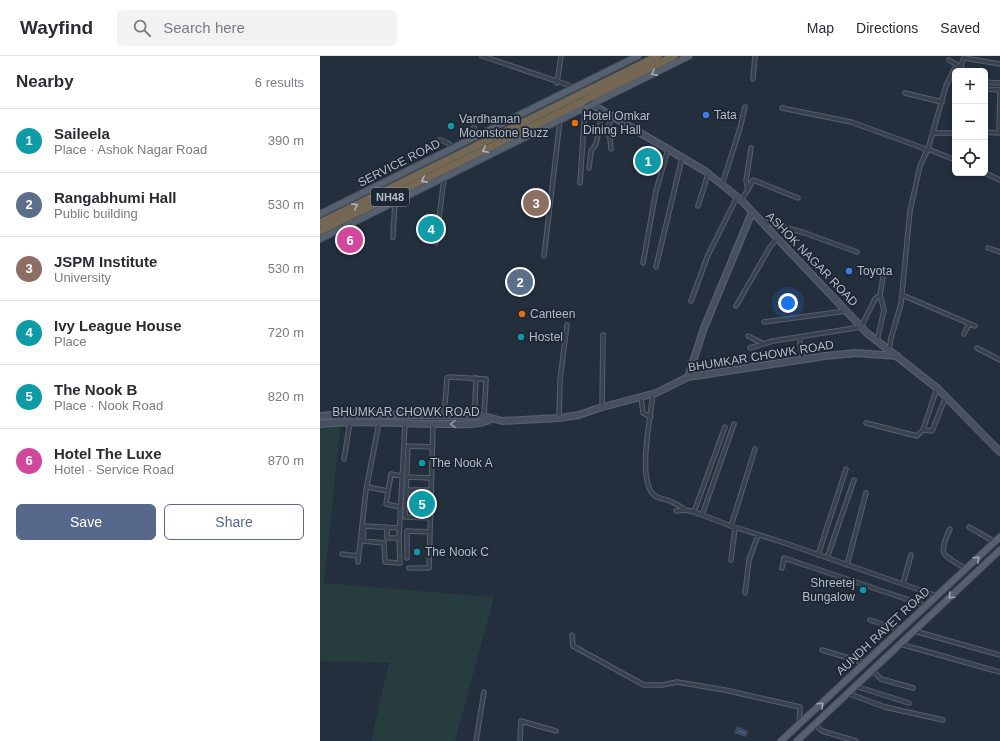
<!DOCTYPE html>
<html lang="en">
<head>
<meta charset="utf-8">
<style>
  body { margin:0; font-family:Arial,sans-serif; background:#f2f2f3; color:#2b2b33 }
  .controls { position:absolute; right:12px; top:12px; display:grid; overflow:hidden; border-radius:6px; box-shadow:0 2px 6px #0003 }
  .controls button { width:36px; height:36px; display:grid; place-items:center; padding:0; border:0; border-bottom:1px solid #e1e1e2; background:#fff; color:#2b2b33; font:20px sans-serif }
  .you { position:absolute; left:468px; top:247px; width:14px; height:14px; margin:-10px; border:3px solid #fff; border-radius:50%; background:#1a73e8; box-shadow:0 0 0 6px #1a73e833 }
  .badge { display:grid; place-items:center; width:26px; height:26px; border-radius:50%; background:#56698c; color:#fff; font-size:13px; font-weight:700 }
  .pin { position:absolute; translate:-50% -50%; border:2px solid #fff; box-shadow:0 1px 4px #0006 }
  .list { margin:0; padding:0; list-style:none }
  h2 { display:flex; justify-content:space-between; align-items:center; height:52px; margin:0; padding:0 16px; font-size:17px }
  h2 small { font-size:13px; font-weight:400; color:#7c7c81 }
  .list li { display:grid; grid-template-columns:26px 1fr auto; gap:12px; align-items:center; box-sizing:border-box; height:64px; padding:0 16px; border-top:1px solid #e1e1e2 }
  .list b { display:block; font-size:15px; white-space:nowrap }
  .list p { margin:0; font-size:13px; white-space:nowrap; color:#7c7c81 }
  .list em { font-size:13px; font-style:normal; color:#7c7c81 }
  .actions { display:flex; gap:8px; padding:12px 16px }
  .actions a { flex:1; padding:9px 0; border:1px solid #56698c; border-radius:6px; text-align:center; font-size:14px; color:#56698c }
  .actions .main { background:#56698c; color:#fff }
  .icon { flex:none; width:22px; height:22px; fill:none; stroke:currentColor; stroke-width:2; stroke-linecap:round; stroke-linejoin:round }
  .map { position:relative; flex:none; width:680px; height:685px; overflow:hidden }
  header { display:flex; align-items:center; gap:24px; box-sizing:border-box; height:56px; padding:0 20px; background:#fff; border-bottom:1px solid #e1e1e2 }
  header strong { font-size:19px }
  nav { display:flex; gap:22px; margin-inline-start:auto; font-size:14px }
  .search { width:280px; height:36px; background:#f2f2f3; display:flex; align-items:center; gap:10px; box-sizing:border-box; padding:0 14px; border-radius:6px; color:#7c7c81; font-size:15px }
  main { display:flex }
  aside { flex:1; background:#fff }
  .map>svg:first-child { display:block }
  .grass { fill:#263c3f }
  .water { fill:url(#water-ripples) }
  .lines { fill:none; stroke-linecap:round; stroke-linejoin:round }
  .street-casing { stroke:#565f6c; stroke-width:5.5 }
  .secondary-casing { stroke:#565f6c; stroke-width:8 }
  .primary-casing { stroke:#414a57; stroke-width:8 }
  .highway-casing { stroke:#434c59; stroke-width:9 }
  .street { stroke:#38414e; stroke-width:3.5 }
  .secondary { stroke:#465061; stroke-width:5.5 }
  .primary { stroke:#56606e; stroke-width:6 }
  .highway { stroke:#746855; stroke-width:7 }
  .highway-bridge-casing { stroke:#434c59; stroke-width:9; stroke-linecap:butt }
  .highway-bridge { stroke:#746855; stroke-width:7 }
  .oneway { stroke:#a1aab7 }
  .oneway2 { stroke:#aeb4bd }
  .oneway3 { stroke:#8e96a5 }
  .shop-dot { fill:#3f7fe0; stroke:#1d2633; stroke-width:1.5 }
  .food-dot { fill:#e8710a; stroke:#1d2633; stroke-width:1.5 }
  .culture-dot { fill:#0f9aa8; stroke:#1d2633; stroke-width:1.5 }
  .labels { text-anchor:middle; stroke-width:3.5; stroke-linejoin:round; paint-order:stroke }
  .shield { fill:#1d2633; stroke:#878f9c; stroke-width:1 }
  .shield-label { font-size:11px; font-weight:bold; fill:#b4bcc9 }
  .poi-label { font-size:12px; fill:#b4bcc9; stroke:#1d2633; text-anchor:start }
  .street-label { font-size:12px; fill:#b4bcc9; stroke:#1d2633 }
</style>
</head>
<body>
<header>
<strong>Wayfind</strong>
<div class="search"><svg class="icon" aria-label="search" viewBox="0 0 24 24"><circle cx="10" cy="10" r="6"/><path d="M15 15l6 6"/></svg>Search here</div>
<nav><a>Map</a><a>Directions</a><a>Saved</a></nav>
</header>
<main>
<aside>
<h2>Nearby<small>6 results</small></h2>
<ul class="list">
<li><span class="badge" style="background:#0f9aa8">1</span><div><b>Saileela</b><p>Place · Ashok Nagar Road</p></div><em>390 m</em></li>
<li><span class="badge" style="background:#5c6f8a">2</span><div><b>Rangabhumi Hall</b><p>Public building</p></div><em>530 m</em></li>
<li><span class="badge" style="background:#8d6e63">3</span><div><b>JSPM Institute</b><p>University</p></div><em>530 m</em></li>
<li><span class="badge" style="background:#0f9aa8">4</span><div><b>Ivy League House</b><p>Place</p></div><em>720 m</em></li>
<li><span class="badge" style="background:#0f9aa8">5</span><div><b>The Nook B</b><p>Place · Nook Road</p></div><em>820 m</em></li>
<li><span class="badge" style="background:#d1479c">6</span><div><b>Hotel The Luxe</b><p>Hotel · Service Road</p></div><em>870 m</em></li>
</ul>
<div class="actions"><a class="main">Save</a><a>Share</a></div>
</aside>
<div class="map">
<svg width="680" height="685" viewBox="0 0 680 685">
  <defs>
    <pattern id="water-ripples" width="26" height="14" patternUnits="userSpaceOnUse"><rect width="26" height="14" fill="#394c67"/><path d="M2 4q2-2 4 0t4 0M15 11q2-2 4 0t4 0" fill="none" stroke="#53647b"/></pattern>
  </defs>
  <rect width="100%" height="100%" fill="#242f3e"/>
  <!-- grass -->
  <path class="grass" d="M21 366 4 527 174 541 135 685H51L69 607 0 605V369Z"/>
  <!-- water -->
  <path class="water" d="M417 670 428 675 426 681 414 677Z"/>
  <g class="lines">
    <!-- street casing -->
    <g class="street-casing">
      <path id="street" d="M162 0 254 31
        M644 2 680 8
        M629 4 639 10
        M641 9 643 15
        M433 23 435 0
        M665 26 680 27
        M237 27 241 0
        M665 33 680 34 679 77 665 76
        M585 37 622 46
        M462 52 531 66 603 92 607 95
        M154 71 158 79
        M613 77H635
        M120 84 128 87 133 92
        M291 93 290 83 286 74 293 61
        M608 93 635 104
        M269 112 271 95 276 88 281 64 284 56
        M665 117 680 124
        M260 127 265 52
        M402 129 420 72 425 51
        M428 134 433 124 478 142
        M421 144 428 134 426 125 431 92
        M378 150 388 118
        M442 165 485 177 537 196
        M73 181 75 146
        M116 187 124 122
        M668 192 680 196
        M224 200 240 64
        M323 207 336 135 348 93
        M336 211 362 102
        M582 239 655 270
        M371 245 388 199 417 141
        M416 250 450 191 457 183
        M444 266 526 255
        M644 278 649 268
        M428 280 442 287
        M480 281V288L483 303
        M557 285 564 254 560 239
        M430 292 453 285 541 271 555 243 560 239 563 221
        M657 292 680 304
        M569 295 571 282 581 248 590 155 600 110 608 93 626 30 634 13 641 9 645 0
        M333 338C331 359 316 426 335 440 339 443 347 443 352 446 357 448 361 451 366 454
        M321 341 323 357 331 361
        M282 351 283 279
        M124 355H152L155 348 156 322
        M124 361 127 322 129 321 166 323 164 361
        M239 362 240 324 247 269
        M546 367 597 380 603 374 617 332
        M603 374 612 375 626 340
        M24 403 30 366
        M86 421 112 422
        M47 431 68 435
        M86 434H111
        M80 451 66 448 71 418 82 420
        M356 455 366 454 374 456 411 470 465 487 617 540
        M374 456 405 371
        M382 459 414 368
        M110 462 85 461 88 390 113 391
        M411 470 435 393
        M67 471V482H79L80 507 65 506 64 487 43 485 44 470 79 472
        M649 471 675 486
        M630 473C617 501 623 498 646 513
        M79 482 85 368
        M22 498 38 500
        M498 499 526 413
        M87 502V475L110 476
        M507 502 534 424
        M411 504 415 472
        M38 506 46 434 59 367
        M527 509 546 437
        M89 512H109L113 369
        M462 512 464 502 607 550
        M583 528 591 499
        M425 537 429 504 438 479
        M550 564 580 574
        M594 575 680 599
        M252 579 253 590 324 629H342L357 626 405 634 480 651 479 667
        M580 588 680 616
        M502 594 545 607
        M552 614 561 623 593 632
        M535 630 589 647
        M527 637 565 651 623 664
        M494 668 502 675 536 685
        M156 685 164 636
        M200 685 201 665 236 675"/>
    </g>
    <!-- secondary casing -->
    <g class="secondary-casing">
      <path id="secondary" d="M268 46 385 115 421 144 547 277 617 332 680 396
        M368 321 384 272 432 156
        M0 360 23 358 164 360 182 365 239 362 259 359 279 352 336 337 368 321 505 300 536 297 577 300
        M0 368C43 363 86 369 129 368 143 368 158 370 171 363"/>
    </g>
    <!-- primary casing -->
    <g class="primary-casing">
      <path id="primary" d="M0 158 318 0
        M0 183 369 0
        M461 685 680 481
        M477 685 680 494"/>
    </g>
    <!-- highway casing -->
    <g class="highway-casing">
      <path id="highway" d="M265 36 338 0
        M271 41 354 0
        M0 167 257 40
        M0 175 262 46"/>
    </g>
    <!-- street -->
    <use href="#street" class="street"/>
    <!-- secondary -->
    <use href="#secondary" class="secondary"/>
    <!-- primary -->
    <use href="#primary" class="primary"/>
    <!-- highway -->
    <use href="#highway" class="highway"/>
    <!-- highway-bridge casing -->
    <g class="highway-bridge-casing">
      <path id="highway-bridge" d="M257 40 265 36
        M262 46 271 41"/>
    </g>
    <!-- highway-bridge -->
    <use href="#highway-bridge" class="highway-bridge"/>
  </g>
  <!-- one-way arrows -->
  <defs><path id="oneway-chevron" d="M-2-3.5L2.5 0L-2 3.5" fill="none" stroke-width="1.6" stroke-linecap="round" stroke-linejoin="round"/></defs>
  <g class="oneway">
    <use href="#oneway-chevron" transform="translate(334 17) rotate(154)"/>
    <use href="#oneway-chevron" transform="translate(657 503) rotate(-43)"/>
    <use href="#oneway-chevron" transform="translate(631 540) rotate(137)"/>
    <use href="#oneway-chevron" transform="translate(501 649) rotate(-43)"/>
  </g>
  <g class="oneway2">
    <use href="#oneway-chevron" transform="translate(165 94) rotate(154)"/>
    <use href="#oneway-chevron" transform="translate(104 124) rotate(154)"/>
    <use href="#oneway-chevron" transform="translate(35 150) rotate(-26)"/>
  </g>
  <use class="oneway3" href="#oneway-chevron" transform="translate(133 368) rotate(179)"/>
  <!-- markers -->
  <g class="shop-dot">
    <circle cx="386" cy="59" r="4"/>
    <circle cx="529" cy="215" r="4"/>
  </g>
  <g class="food-dot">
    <circle cx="255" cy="67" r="4"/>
    <circle cx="202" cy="258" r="4"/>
  </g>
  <g class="culture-dot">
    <circle cx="131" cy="70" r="4"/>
    <circle cx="201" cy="281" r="4"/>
    <circle cx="102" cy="407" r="4"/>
    <circle cx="97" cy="496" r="4"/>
    <circle cx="543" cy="534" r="4"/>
  </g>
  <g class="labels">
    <!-- shield labels -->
    <rect class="shield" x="51" y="132" width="38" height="18" rx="3"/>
    <g class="shield-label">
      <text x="70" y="145">NH48</text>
    </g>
    <!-- poi labels -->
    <g class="poi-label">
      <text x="394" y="63">Tata</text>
      <text x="263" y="64">Hotel Omkar<tspan x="263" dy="14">Dining Hall</tspan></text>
      <text x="139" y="67">Vardhaman<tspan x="139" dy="14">Moonstone Buzz</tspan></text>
      <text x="537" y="219">Toyota</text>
      <text x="210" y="262">Canteen</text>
      <text x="209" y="285">Hostel</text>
      <text x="110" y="411">The Nook A</text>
      <text x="105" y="500">The Nook C</text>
      <text x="535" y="531" text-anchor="end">Shreetej<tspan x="535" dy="14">Bungalow</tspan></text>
    </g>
    <!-- street labels -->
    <g class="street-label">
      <text transform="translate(79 107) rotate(-27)" y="4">SERVICE ROAD</text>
      <text transform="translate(492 203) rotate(46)" y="4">ASHOK NAGAR ROAD</text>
      <text transform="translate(441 300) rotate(-9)" y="4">BHUMKAR CHOWK ROAD</text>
      <text x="86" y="360">BHUMKAR CHOWK ROAD</text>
      <text transform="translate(563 575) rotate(-43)" y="4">AUNDH RAVET ROAD</text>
    </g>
  </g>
</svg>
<div class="controls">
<button>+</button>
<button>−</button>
<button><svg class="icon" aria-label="locate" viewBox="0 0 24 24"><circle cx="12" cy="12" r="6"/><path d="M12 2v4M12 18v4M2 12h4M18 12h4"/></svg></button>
</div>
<div class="you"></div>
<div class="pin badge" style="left:328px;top:105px;background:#0f9aa8">1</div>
<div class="pin badge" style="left:200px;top:226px;background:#5c6f8a">2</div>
<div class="pin badge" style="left:216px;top:147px;background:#8d6e63">3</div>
<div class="pin badge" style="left:111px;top:173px;background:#0f9aa8">4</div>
<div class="pin badge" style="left:102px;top:448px;background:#0f9aa8">5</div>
<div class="pin badge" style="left:30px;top:184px;background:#d1479c">6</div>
</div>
</main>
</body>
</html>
